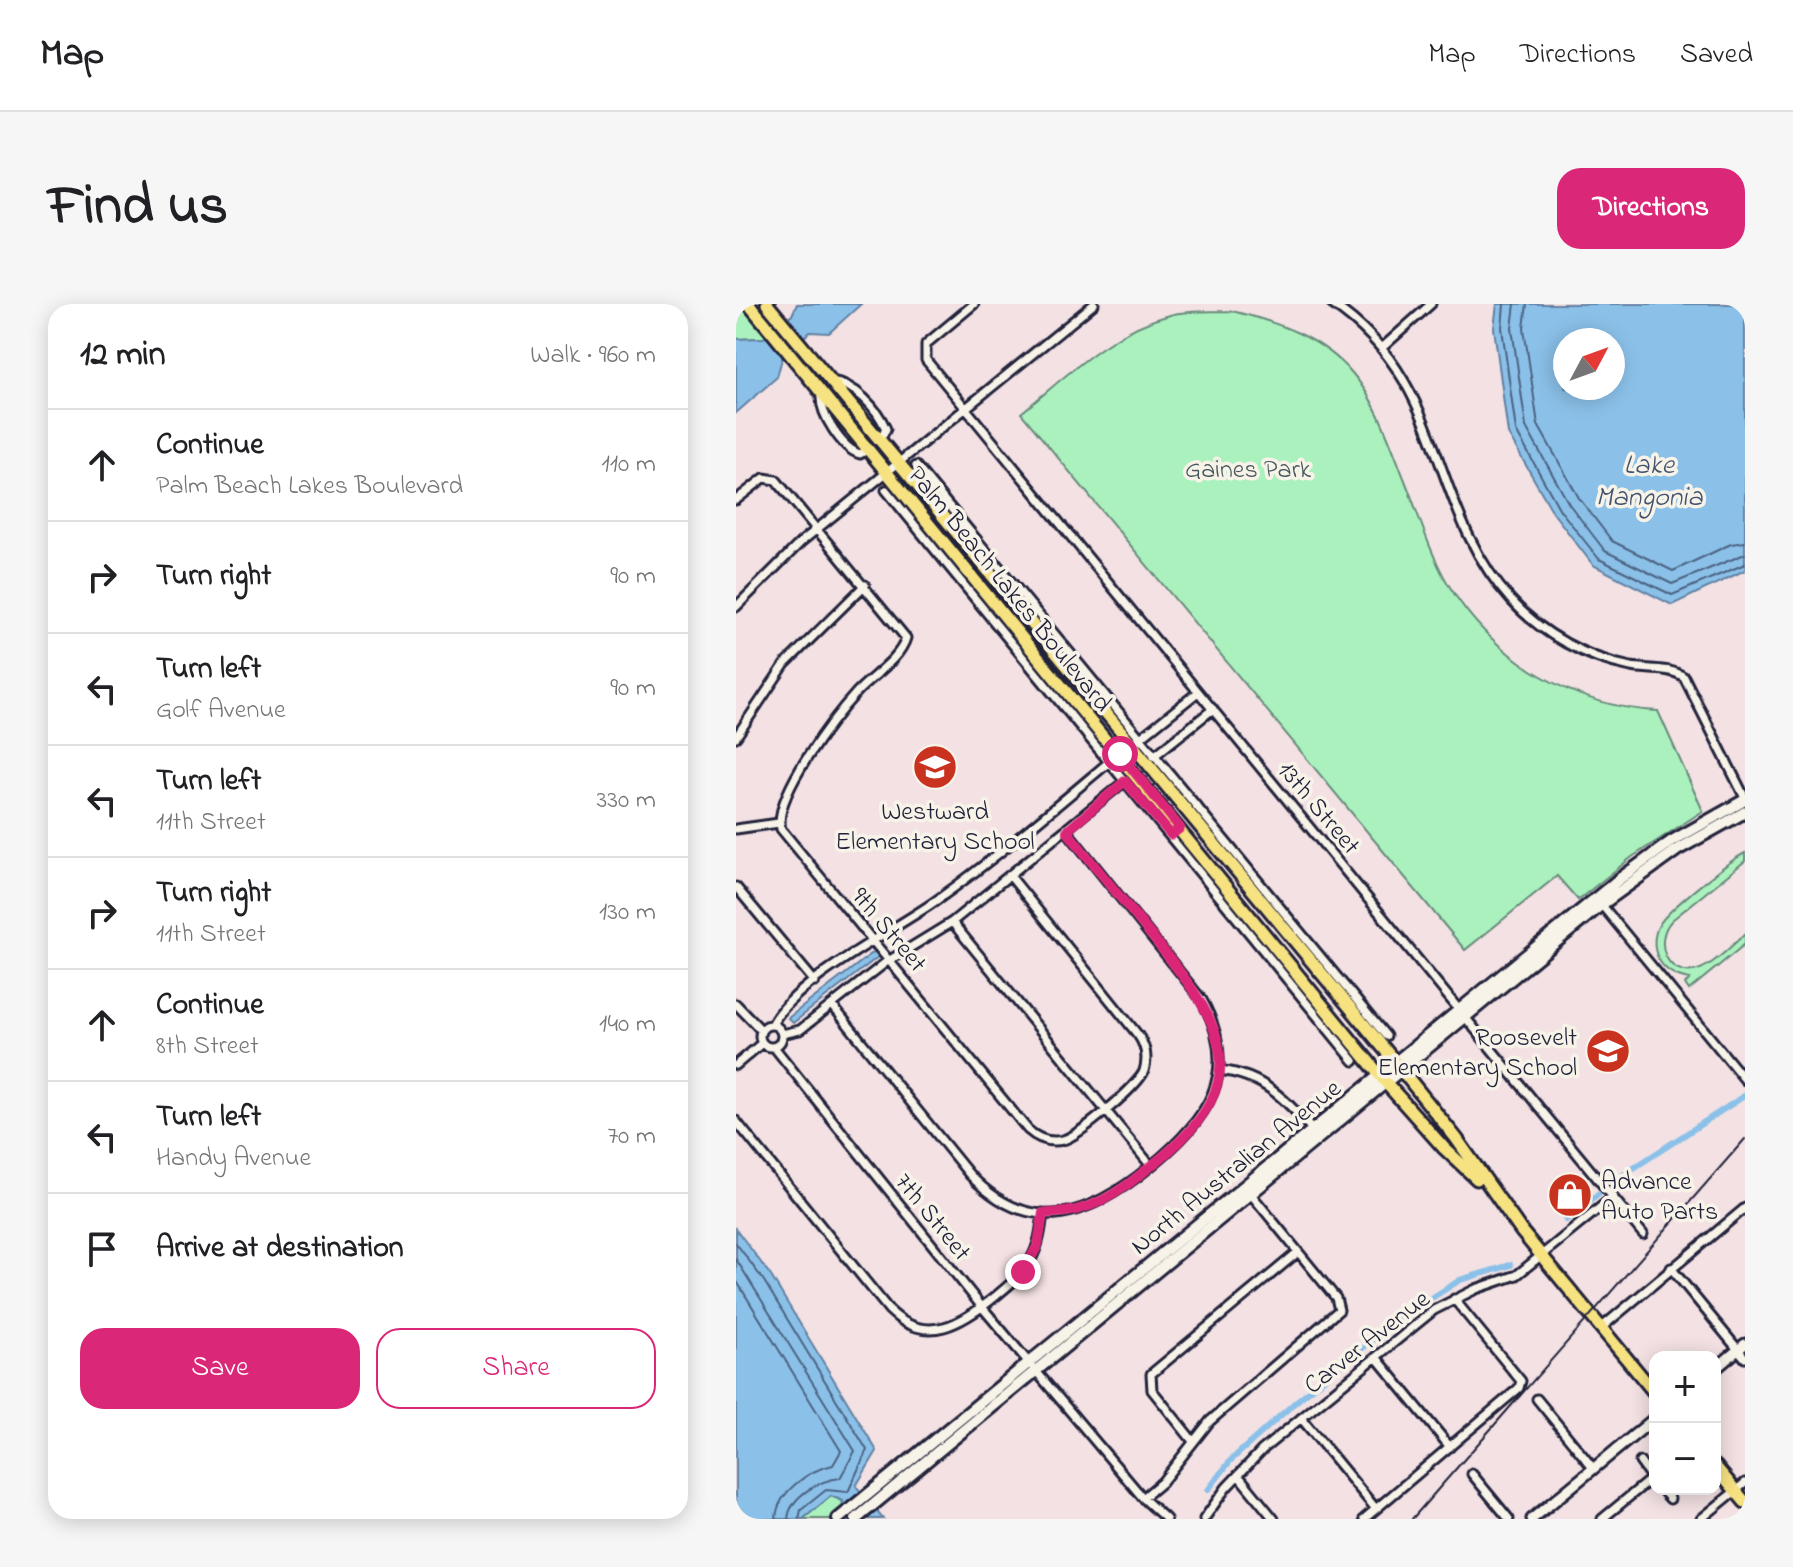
<!DOCTYPE html>
<html lang="en">
<head>
<meta charset="utf-8">
<style>
  body { margin:0; font-family:"Indie Flower",sans-serif; background:#f6f6f6; color:#202124 }
  .controls { position:absolute; right:24px; bottom:24px; display:grid; overflow:hidden; border-radius:16px; box-shadow:0 4px 20px #0003 }
  .controls button { width:72px; height:72px; display:grid; place-items:center; padding:0; border:0; border-bottom:2px solid #e0e0e0; background:#fff; color:#202124; font:40px sans-serif }
  .compass { position:absolute; left:817px; top:24px; width:72px; height:72px; border-radius:50%; background:#fff; box-shadow:0 4px 20px #0003; rotate:49deg }
  .stop { position:absolute; width:24px; height:24px; margin:-18px; border:6px solid #db2777; border-radius:50%; background:#fff }
  .stop.end { background:#db2777; border-color:#fff; box-shadow:0 2px 8px #0008 }
  .list { margin:0; padding:0; list-style:none }
  h2 { display:flex; justify-content:space-between; align-items:center; height:104px; margin:0; padding:0 32px; font-size:34px }
  h2 small { font-size:26px; font-weight:400; color:#757577 }
  .list li { display:grid; grid-template-columns:52px 1fr auto; gap:24px; align-items:center; box-sizing:border-box; height:112px; padding:0 32px; border-top:2px solid #e0e0e0 }
  .list b { display:block; font-size:30px; white-space:nowrap }
  .list p { margin:0; font-size:26px; white-space:nowrap; color:#757577 }
  .list em { font-size:26px; font-style:normal; color:#757577 }
  .actions { display:flex; gap:16px; padding:24px 32px }
  .actions a { flex:1; padding:18px 0; border:2px solid #db2777; border-radius:24px; text-align:center; font-size:28px; color:#db2777 }
  .actions .main { background:#db2777; color:#fff }
  .icon { flex:none; width:44px; height:44px; fill:none; stroke:currentColor; stroke-width:2; stroke-linecap:round; stroke-linejoin:round }
  .map { position:relative; flex:none; width:1009px; height:1215px; overflow:hidden; border-radius:24px }
  header { display:flex; align-items:center; gap:48px; box-sizing:border-box; height:112px; padding:0 40px; background:#fff; border-bottom:2px solid #e0e0e0 }
  header strong { font-size:38px }
  nav { display:flex; gap:44px; margin-inline-start:auto; font-size:28px }
  .intro { display:flex; align-items:center; justify-content:space-between; box-sizing:border-box; height:192px; padding:0 48px }
  h1 { margin:0; font-size:56px }
  .button { padding:20px 36px; border-radius:24px; background:#db2777; color:#fff; font-size:28px; font-weight:700 }
  main { display:flex; gap:48px; padding:0 48px }
  aside { flex:1; background:#fff; border-radius:24px; box-shadow:0 4px 20px #0003 }
  .map>svg:first-child { display:block }
  .green { fill:#abf1bd; stroke:#668a7c; stroke-width:2 }
  .water { fill:#8bc1e9; stroke:#6181a3; stroke-width:2; fill-rule:evenodd }
  .lines { fill:none; stroke-linecap:round; stroke-linejoin:round }
  .shore { stroke:#4c6281; stroke-width:2 }
  .canal { stroke:#8bc1e9; stroke-width:6 }
  .minor-casing { stroke:#22223b; stroke-width:13 }
  .tertiary-casing { stroke:#22223b; stroke-width:15 }
  .secondary-casing { stroke:#22223b; stroke-width:16 }
  .primary-casing { stroke:#22223b; stroke-width:17 }
  .minor { stroke:#f7f3e8; stroke-width:7 }
  .tertiary { stroke:#f7f3e8; stroke-width:9 }
  .secondary { stroke:#f7f3e8; stroke-width:10 }
  .primary { stroke:#f6e281; stroke-width:11 }
  .rail { stroke:#22223b; stroke-width:2 }
  .route { stroke:#db2777; stroke-width:10 }
  .labels { text-anchor:middle; stroke-width:7; stroke-linejoin:round; paint-order:stroke }
  .park-label { font-size:26px; fill:#44565c; stroke:#f7f3e8 }
  .street-label { font-size:26px; fill:#22223b; stroke:#f7f3e8 }
  .poi-label { font-size:26px; fill:#22223b; stroke:#f7f3e8 }
  .water-label { font-size:28px; font-style:italic; fill:#42526f; stroke:#f7f3e8 }
</style>
</head>
<body>
<header>
<strong>Map</strong>
<nav><a>Map</a><a>Directions</a><a>Saved</a></nav>
</header>
<div class="intro"><h1>Find us</h1><a class="button">Directions</a></div>
<main>
<aside>
<h2>12 min<small>Walk · 960 m</small></h2>
<ul class="list">
<li><svg class="icon" aria-label="ahead" viewBox="0 0 24 24"><path d="M12 20V5M6 11l6-6 6 6"/></svg><div><b>Continue</b><p>Palm Beach Lakes Boulevard</p></div><em>110 m</em></li>
<li><svg class="icon" aria-label="right" viewBox="0 0 24 24"><path d="M7 20v-9h11M14 6l5 5-5 5"/></svg><div><b>Turn right</b></div><em>90 m</em></li>
<li><svg class="icon" aria-label="left" viewBox="0 0 24 24"><path d="M17 20v-9H6M10 6l-5 5 5 5"/></svg><div><b>Turn left</b><p>Golf Avenue</p></div><em>90 m</em></li>
<li><svg class="icon" aria-label="left" viewBox="0 0 24 24"><path d="M17 20v-9H6M10 6l-5 5 5 5"/></svg><div><b>Turn left</b><p>11th Street</p></div><em>330 m</em></li>
<li><svg class="icon" aria-label="right" viewBox="0 0 24 24"><path d="M7 20v-9h11M14 6l5 5-5 5"/></svg><div><b>Turn right</b><p>11th Street</p></div><em>130 m</em></li>
<li><svg class="icon" aria-label="ahead" viewBox="0 0 24 24"><path d="M12 20V5M6 11l6-6 6 6"/></svg><div><b>Continue</b><p>8th Street</p></div><em>140 m</em></li>
<li><svg class="icon" aria-label="left" viewBox="0 0 24 24"><path d="M17 20v-9H6M10 6l-5 5 5 5"/></svg><div><b>Turn left</b><p>Handy Avenue</p></div><em>70 m</em></li>
<li><svg class="icon" aria-label="arrive" viewBox="0 0 24 24"><path d="M6 21V4h12l-3 4 3 4H6"/></svg><div><b>Arrive at destination</b></div></li>
</ul>
<div class="actions"><a class="main">Save</a><a>Share</a></div>
</aside>
<div class="map">
<svg width="1009" height="1215" viewBox="0 0 1009 1215">
  <rect width="100%" height="100%" fill="#f3e1e3"/>
  <filter id="ink" filterUnits="userSpaceOnUse"><feTurbulence type="fractalNoise" baseFrequency=".0125" numOctaves="2"/><feDisplacementMap in="SourceGraphic" scale="16" xChannelSelector="R" yChannelSelector="G"/><feConvolveMatrix kernelMatrix="1 2 1 2 8 2 1 2 1" color-interpolation-filters="sRGB"/></filter>
  <g filter="url(#ink)">
    <!-- green -->
    <path class="green" d="M0 0H13L36 28 28 34 0 35Z
      M496 7C541 18 586 33 617 70 643 101 655 142 670 179 683 212 694 249 712 280 757 354 836 403 922 407L967 507 896 553 842 596 821 572 729 646 285 109C331 72 375 26 434 11 453 6 476 8 496 7Z
      M1009 549V557L936 616C916 637 931 675 962 666 979 660 996 641 1009 630V640L953 686 949 680 954 675C941 673 930 668 923 656 917 645 917 632 923 621 931 606 993 557 1009 549Z
      M95 1192 107 1197 106 1205 94 1215H67Z"/>
    <!-- water -->
    <path class="water" d="M61 0H125L93 29 74 28 47 51 41 73 0 109V35L28 34 56 11Z
      M761 0H1009V266L936 301 857 261 818 210 772 130 758 24ZM877 36V84H829V36Z
      M139 647 143 652 57 719 52 714Z
      M0 925 35 972 141 1147 120 1182 147 1215H114L106 1205 107 1197 95 1192 67 1215H0Z"/>
    <g class="lines">
      <!-- shore -->
      <path class="shore" d="M768 0 766 24 780 127 824 206 863 255 936 291 1009 260
        M779 0 776 24 790 123 833 200 869 247 936 280 1009 250
        M791 0 788 24 802 121 843 194 876 237 937 267 995 240 1009 238
        M0 939 28 977 131 1146 112 1188 90 1186 65 1206 63 1215
        M0 955 119 1147 104 1174C84 1176 54 1192 52 1215
        M0 976 105 1147 97 1161C73 1166 41 1188 40 1215"/>
      <!-- canal -->
      <path class="canal" d="M878 877 1008 792
        M830 916 862 890
        M472 1186 495 1156 563 1095 664 1014 724 976 775 961"/>
      <!-- minor casing -->
      <g class="minor-casing">
        <path id="minor" d="M238 0 190 40V56L907 930
          M596 0C712 77 692 205 775 296 807 331 850 354 895 363 912 366 934 363 948 373L1009 494
          M647 43 695 0
          M95 77C119 80 141 104 150 125L144 136
          M85 90C83 109 106 145 124 150L133 145
          M180 162 650 732
          M150 186 618 757
          M0 196 28 174 40 176 170 334C164 355 136 372 121 388 99 412 36 493 45 525L292 826C302 835 314 839 327 836 343 832 402 782 408 767 412 754 410 742 402 731L275 573
          M0 303 65 238 358 0
          M0 433 49 360 129 281
          M403 435 462 388
          M418 452 477 405
          M0 525 43 519
          M0 583 79 678
          M864 599 1009 776
          M216 618 415 862
          M0 700 25 726
          M96 701 233 870C295 936 354 912 415 862 471 816 506 769 466 696L331 527
          M24 732a11 11 0 1 1 22 0a11 11 0 1 1-22 0Z
          M36 721C57 677 161 625 201 596 261 553 317 505 373 458
          M46 730 64 726 149 659 216 618 389 477
          M38 743 246 1003 407 1194 430 1215
          M0 761 26 739
          M483 766C528 771 550 796 579 829
          M0 817 153 1006C190 1043 227 1019 260 992 273 981 286 971 294 957 303 942 305 926 307 909
          M935 964 1009 1054
          M865 1024 1009 904
          M640 1053 714 1143
          M801 1095 857 1164
          M565 1114 640 1205
          M456 1136 416 1086 415 1070 562 948
          M904 1158 917 1176
          M736 1170 773 1215
          M502 1171 538 1215
          M925 1185 934 1195
          M407 1194 426 1178 474 1117 603 1006 600 994 514 889
          M468 1215 490 1184 526 1146 698 1006 740 985 781 971 877 893
          M628 1215 783 1084 785 1077 718 995
          M866 1215 916 1174
          M965 1215 1009 1179"/>
      </g>
      <!-- tertiary casing -->
      <g class="tertiary-casing">
        <path id="tertiary" d="M979 1065 1009 1040
          M796 1215 919 1114"/>
      </g>
      <!-- secondary casing -->
      <g class="secondary-casing">
        <path id="secondary" d="M102 1215 882 576 936 537 1009 496
          M120 1215 865 601 941 546 1009 508"/>
      </g>
      <!-- primary casing -->
      <g class="primary-casing">
        <path id="primary" d="M13 0 651 780 708 844 741 875
          M31 0 660 759 720 834 786 928 919 1089
          M979 1162 1009 1198"/>
      </g>
      <!-- minor -->
      <use href="#minor" class="minor"/>
      <!-- tertiary -->
      <use href="#tertiary" class="tertiary"/>
      <!-- secondary -->
      <use href="#secondary" class="secondary"/>
      <!-- primary -->
      <use href="#primary" class="primary"/>
      <!-- rail -->
      <path class="rail" d="M676 1215 1009 835"/>
    </g>
  </g>
  <g class="lines" filter="url(#ink)">
    <!-- route -->
    <path class="route" d="M287 968 302 941 307 909C357 912 388 884 425 854 522 774 486 719 419 636 390 600 360 564 331 527L389 477 435 531 444 524 384 450"/>
  </g>
  <!-- icons -->
  <defs>
    <g id="school-disc" transform="scale(2.3)"><circle r="9.5" fill="#c8321e" stroke="#f7f3e8"/><path d="M0-5L7-2L0 1L-7-2ZM-4 1L0 2.5L4 1V4Q0 6-4 4Z" fill="#fff"/></g>
    <g id="shop-disc" transform="scale(2.3)"><circle r="9.5" fill="#c8321e" stroke="#f7f3e8"/><path d="M-5-2.5h2.3a2.7 3.5 0 0 1 5.4 0H5L5.5 6h-11ZM-1.5-2.5h3a1.5 2.3 0 0 0-3 0Z" fill="#fff"/></g>
  </defs>
  <g fill-rule="evenodd">
    <use href="#school-disc" x="199" y="463"/>
    <use href="#school-disc" x="872" y="747"/>
    <use href="#shop-disc" x="834" y="891"/>
  </g>
  <g class="labels">
    <!-- park labels -->
    <g class="park-label">
      <text x="512" y="173">Gaines Park</text>
    </g>
    <!-- street labels -->
    <g class="street-label">
      <text transform="translate(275 284) rotate(51)" y="9">Palm Beach Lakes Boulevard</text>
      <text transform="translate(584 503) rotate(50)" y="9">13th Street</text>
      <text transform="translate(154 625) rotate(50)" y="9">9th Street</text>
      <text transform="translate(499 862) rotate(-39)" y="9">North Australian Avenue</text>
      <text transform="translate(198 912) rotate(51)" y="9">7th Street</text>
      <text transform="translate(630 1037) rotate(-38)" y="9">Carver Avenue</text>
    </g>
    <!-- poi labels -->
    <g class="poi-label">
      <text x="199" y="515">Westward<tspan x="199" dy="30">Elementary School</tspan></text>
      <text x="841" y="741" text-anchor="end">Roosevelt<tspan x="841" dy="30">Elementary School</tspan></text>
      <text x="865" y="885" text-anchor="start">Advance<tspan x="865" dy="30">Auto Parts</tspan></text>
    </g>
    <!-- water labels -->
    <g class="water-label">
      <text x="913" y="169">Lake<tspan x="913" dy="32">Mangonia</tspan></text>
    </g>
  </g>
</svg>
<div class="controls">
<button>+</button>
<button>−</button>
</div>
<svg class="compass" viewBox="-18 -18 36 36"><path d="M0-13l5 13h-10z" fill="#e53935"/><path d="M0 13l5-13h-10z" fill="#757577"/></svg>
<div class="stop" style="left:384px;top:450px"></div>
<div class="stop end" style="left:287px;top:968px"></div>
</div>
</main>
</body>
</html>
